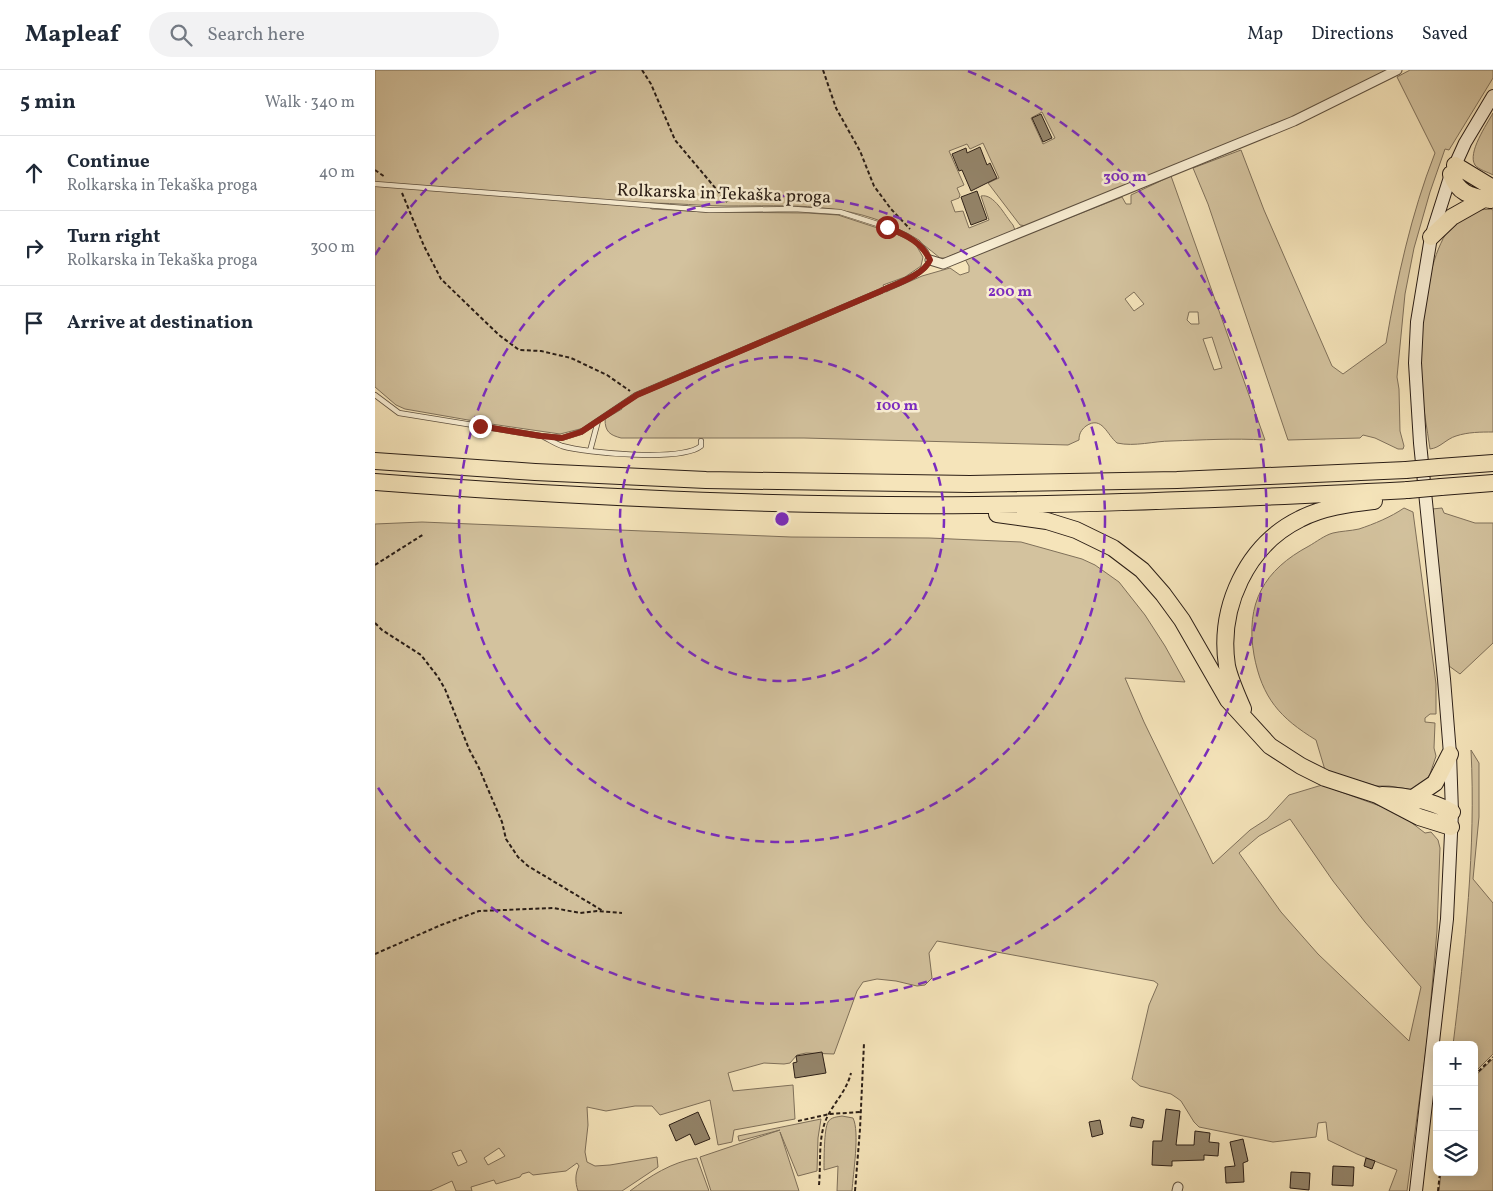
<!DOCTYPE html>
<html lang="en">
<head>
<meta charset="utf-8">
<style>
  body { margin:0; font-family:Vollkorn,serif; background:#f2f2f3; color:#1f2937 }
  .controls { position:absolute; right:15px; bottom:15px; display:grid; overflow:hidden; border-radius:8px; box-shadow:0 2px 12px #0003 }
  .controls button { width:45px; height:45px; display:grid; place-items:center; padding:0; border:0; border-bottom:1px solid #e0e1e3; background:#fff; color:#1f2937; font:25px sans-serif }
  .stop { position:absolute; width:15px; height:15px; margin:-11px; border:4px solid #8f2418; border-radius:50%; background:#fff }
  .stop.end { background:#8f2418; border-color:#fff; box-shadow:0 1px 5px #0008 }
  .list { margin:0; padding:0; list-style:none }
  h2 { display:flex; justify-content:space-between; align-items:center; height:65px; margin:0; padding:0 20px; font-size:21px }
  h2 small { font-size:16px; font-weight:400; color:#747a83 }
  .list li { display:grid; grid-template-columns:32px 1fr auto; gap:15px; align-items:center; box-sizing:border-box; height:75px; padding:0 20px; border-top:1px solid #e0e1e3 }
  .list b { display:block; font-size:19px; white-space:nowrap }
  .list p { margin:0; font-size:16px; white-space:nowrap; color:#747a83 }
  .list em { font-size:16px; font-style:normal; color:#747a83 }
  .icon { flex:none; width:28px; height:28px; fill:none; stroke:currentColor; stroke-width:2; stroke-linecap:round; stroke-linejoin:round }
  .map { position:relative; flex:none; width:1118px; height:1121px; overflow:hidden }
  header { display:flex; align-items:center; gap:30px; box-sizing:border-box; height:70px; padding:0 25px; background:#fff; border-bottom:1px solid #e0e1e3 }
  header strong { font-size:24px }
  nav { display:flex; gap:28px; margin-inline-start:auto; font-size:18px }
  .search { width:350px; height:45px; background:#f2f2f3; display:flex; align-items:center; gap:12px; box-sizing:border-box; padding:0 18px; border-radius:28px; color:#747a83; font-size:19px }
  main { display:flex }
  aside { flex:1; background:#fff }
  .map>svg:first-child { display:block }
  .green { fill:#d3c29e; stroke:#7f705a; fill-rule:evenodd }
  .building { fill:#94856b; stroke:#2b1e16 }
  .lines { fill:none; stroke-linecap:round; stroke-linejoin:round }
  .lane-casing { stroke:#5e503f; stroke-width:6 }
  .street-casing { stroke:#5e503f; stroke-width:11 }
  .secondary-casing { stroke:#2b1e16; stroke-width:14 }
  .highway-casing { stroke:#2b1e16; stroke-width:18 }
  .path { stroke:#2b1e16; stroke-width:2; stroke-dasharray:4 2.5; stroke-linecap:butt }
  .lane { stroke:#f8edd2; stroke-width:4.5 }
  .street { stroke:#f8edd2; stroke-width:9 }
  .secondary { stroke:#f8edd2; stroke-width:12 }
  .highway { stroke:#f5e4ba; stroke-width:16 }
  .highway-bridge-casing { stroke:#2b1e16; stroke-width:18; stroke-linecap:butt }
  .highway-bridge { stroke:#f5e4ba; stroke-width:16 }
  .route { stroke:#8f2418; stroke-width:6 }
  .ring { fill:none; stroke:#7b2cbf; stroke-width:2.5; stroke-dasharray:9 6 }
  .labels { text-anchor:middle; stroke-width:5; stroke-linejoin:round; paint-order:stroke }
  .street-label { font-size:18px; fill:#2b1e16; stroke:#f8edd2 }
  .centre { fill:#7b2cbf; stroke:#f8edd2; stroke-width:2.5 }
  .ring-label { font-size:15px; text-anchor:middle; font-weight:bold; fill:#7b2cbf; stroke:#f8edd2; stroke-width:5; stroke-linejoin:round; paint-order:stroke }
</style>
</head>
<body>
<header>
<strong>Mapleaf</strong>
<div class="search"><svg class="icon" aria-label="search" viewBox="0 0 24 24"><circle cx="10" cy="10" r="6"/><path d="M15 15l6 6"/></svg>Search here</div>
<nav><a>Map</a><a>Directions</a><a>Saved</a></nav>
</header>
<main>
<aside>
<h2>5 min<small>Walk · 340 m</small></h2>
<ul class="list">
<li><svg class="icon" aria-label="ahead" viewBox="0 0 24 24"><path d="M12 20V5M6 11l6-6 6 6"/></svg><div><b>Continue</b><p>Rolkarska in Tekaška proga</p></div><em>40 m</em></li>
<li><svg class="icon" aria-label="right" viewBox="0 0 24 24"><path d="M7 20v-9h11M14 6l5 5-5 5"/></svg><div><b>Turn right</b><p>Rolkarska in Tekaška proga</p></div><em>300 m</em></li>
<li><svg class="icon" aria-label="arrive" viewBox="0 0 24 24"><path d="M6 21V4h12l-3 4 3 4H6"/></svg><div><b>Arrive at destination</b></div></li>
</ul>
</aside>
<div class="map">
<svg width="1118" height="1121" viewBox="0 0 1118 1121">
  <rect width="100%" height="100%" fill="#f5e4ba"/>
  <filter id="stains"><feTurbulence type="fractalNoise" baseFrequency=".004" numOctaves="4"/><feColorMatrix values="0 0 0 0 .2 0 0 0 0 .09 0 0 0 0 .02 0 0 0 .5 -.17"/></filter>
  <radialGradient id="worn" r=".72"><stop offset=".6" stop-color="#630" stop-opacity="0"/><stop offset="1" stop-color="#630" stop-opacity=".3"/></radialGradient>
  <!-- green -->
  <path class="green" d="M0 0H1014L935 40 652 156 645 155 613 113 624 108 608 73 595 79 592 74 574 81 589 115 582 118 585 125 584 128 576 131 580 142 588 141 594 158 614 150 606 126C619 123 630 146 638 155L640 160 570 188H565C554 179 543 170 531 163 475 131 414 136 352 136 326 136 301 133 275 133V138L277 139 331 142 432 143 463 145 530 167 541 175 548 187 546 196 530 207 508 215 511 222 547 206 575 198 585 205 594 202V196L590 189 747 127 751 134H756V125L796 106 890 370C859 368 827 370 796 371 779 371 760 377 742 373 732 365 727 345 711 356 706 360 704 364 704 370L693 375 429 368H246C235 365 230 362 230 349L247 339 245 334 209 358 185 364 116 354 30 339 21 335 0 317ZM667 42 680 68 668 74 656 48ZM759 222 769 234 759 241 750 229ZM814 242H823L824 254H816L812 250ZM837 267 847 298 839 300 828 269Z
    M1035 0H1118V8L1074 80 1070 79 1055 122 1039 178 1030 224 1022 307 1024 319 1025 361 1029 376 1028 379H1023L1000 368 988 365 985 368 913 370 833 134 818 98 866 80 889 140 957 296 968 304 1011 273C1022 209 1036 144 1060 83L1022 7Z
    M1118 43V105C1113 102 1104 100 1100 95 1092 83 1112 54 1118 43Z
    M1116 139 1118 140V362C1106 362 1093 362 1081 366 1071 369 1065 378 1055 379 1052 358 1048 337 1046 315 1042 273 1050 166 1090 143 1097 139 1108 140 1116 139Z
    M1029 438 1038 442 1061 614V644H1055L1050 648V652L1060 653 1059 678 1061 686 1055 704 1048 715 1039 720 1014 716H1001L950 700 941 670C905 648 887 628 879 585 870 533 889 500 934 476 941 472 950 465 958 463 966 461 975 461 984 459 999 454 1016 447 1029 438Z
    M1067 438 1069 443 1100 453H1118V573L1085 604 1074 596 1057 439Z
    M47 452 416 467 554 468 646 472 707 489 720 495 744 512 770 545 790 576 810 612 750 608 769 652 838 794 875 760 892 749 914 725 947 715 1024 743 1050 763 1056 762 1063 770 1065 778 1062 861 1052 973 1032 1121H1014L1022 1100 982 1084 953 1070 951 1052 943 1053 941 1067 898 1072 824 1057 819 1052 806 1031 802 1028 796 1024 765 1016 757 1009 774 935 783 914 779 911 562 871 554 883 557 908 550 915 542 916 521 911 502 909 488 912 482 921 459 984 431 983 422 985 415 993 409 994 389 993 353 1003 358 1021 418 1015 420 1049 359 1060 357 1072 343 1075 335 1030 285 1045 277 1036H260L231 1041 212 1037 213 1055 210 1082 212 1092 220 1096 235 1095 282 1087 283 1097 247 1121H203C200 1112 200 1104 204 1096L202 1093 191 1101 158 1105 154 1102 147 1104 145 1107 121 1114 119 1110 96 1117 97 1121H81L77 1111 55 1121H0V454ZM915 749 958 811 990 852 1046 917 1034 971 943 884 906 842 864 783 884 766ZM124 1078 130 1086 113 1095 109 1088ZM86 1080 92 1092 83 1096 77 1083Z
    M1096 680 1104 693V747L1098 809 1118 833V984L1099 1003V975H1078C1090 877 1101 778 1096 680Z
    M1118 989V1121H1064L1066 1102H1099V1007Z
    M467 1046 478 1048C485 1062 478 1104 477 1121H462L463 1096 449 1100C449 1090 449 1059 453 1052 456 1047 462 1047 467 1046Z
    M446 1049 443 1068 442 1101 423 1106 405 1062 424 1121H336L325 1087 405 1060 364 1071 363 1066Z
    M322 1088 334 1121H255C275 1106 297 1092 322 1088Z"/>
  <!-- building -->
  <path class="building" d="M666 44 677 68 668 72 657 48Z
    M605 77 612 95 615 93 622 108 596 121 587 100 584 101 577 84 591 78 592 83Z
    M602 121 612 149 596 155 586 127Z
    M447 982 451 1003 420 1008 418 993 422 992 421 986Z
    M791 1039 805 1041 801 1075H819L820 1061 835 1063 834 1072 844 1073 843 1086 829 1085V1090L797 1091V1096L777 1095 778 1071H787Z
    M323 1042 335 1069 320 1075 315 1064 301 1071 294 1055Z
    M757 1047 769 1050 767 1058 755 1056Z
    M725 1050 728 1064 717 1067 714 1052Z
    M868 1069 873 1091 868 1093 869 1112 851 1113 850 1097 860 1096 855 1072Z
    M991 1088 1000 1091 997 1099 989 1096Z
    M958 1096 979 1097 978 1116 957 1115Z
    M916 1102 935 1103 934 1120 915 1118Z"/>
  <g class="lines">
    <!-- lane casing -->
    <g class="lane-casing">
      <path id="lane" d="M0 114 334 140 419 139 465 142 512 157 532 166 542 172 551 182 555 190C549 205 520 214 506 221L261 325 206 362 187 368 166 366 24 343 0 325
        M169 367C175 370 181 374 187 376 212 383 306 392 326 376V371
        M215 381 223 351"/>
    </g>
    <!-- street casing -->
    <g class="street-casing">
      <path id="street" d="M555 190 568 194 919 51 1022 0
        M802 1121 803 1117"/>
    </g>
    <!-- secondary casing -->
    <g class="secondary-casing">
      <path id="secondary" d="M1041 1121 1072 849 1077 742 1075 684 1069 609 1045 373 1040 293 1042 252 1056 167 1076 104 1090 73 1118 26"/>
    </g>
    <!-- highway casing -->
    <g class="highway-casing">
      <path id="highway" d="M1080 95 1118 118
        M1076 104C1083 124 1096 126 1115 130
        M1056 167 1077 147 1109 129
        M0 391 160 402 331 410 595 414 802 410 1031 400
        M1064 397 1118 393
        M0 412C200 427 401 437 602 435 746 434 889 427 1033 420
        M1066 417 1118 413
        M622 444 672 451 701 460 738 478 767 500 788 524 807 550 853 630 895 676 926 696 950 708 1002 725 1044 747 1076 757
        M868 639C862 625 855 610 852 596 843 537 872 475 925 449 948 437 974 434 999 431
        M1007 725C1033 726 1054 730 1077 742
        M1038 728 1060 713 1075 684"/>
    </g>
    <!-- path -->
    <path class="path" d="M267 0 276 14 300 70 352 132
      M448 0 461 38 485 81 499 116 516 139 535 159
      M0 100 10 107
      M27 123 49 176 66 209 124 265 144 280 166 281 196 288 232 305 255 321
      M0 495 49 464
      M0 553 7 560 46 585 63 607 70 619 94 679 104 698 127 752 131 769 143 787 153 796 228 841
      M0 884 66 855 104 841 179 838 205 843 222 841 247 843
      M1099 1006 1118 987
      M423 1051 455 1044 485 1042
      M444 1115C446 1095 443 1072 450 1052 457 1034 471 1023 476 1003
      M480 1121 485 1059 489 973
      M1063 1121 1065 1102"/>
    <!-- lane -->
    <use href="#lane" class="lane"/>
    <!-- street -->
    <use href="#street" class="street"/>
    <!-- secondary -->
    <use href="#secondary" class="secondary"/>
    <!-- highway -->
    <use href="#highway" class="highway"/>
    <!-- highway-bridge casing -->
    <g class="highway-bridge-casing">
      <path id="highway-bridge" d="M1031 400 1064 397
        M1033 420 1066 417"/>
    </g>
    <!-- highway-bridge -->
    <use href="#highway-bridge" class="highway-bridge"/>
  </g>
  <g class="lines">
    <!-- route -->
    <path class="route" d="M105 356 166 366 187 368 206 362 262 325 506 221C521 214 549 205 555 190 546 171 530 165 512 157"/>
  </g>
  <!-- distance rings -->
  <g class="ring">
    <circle cx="407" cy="449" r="162"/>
    <circle cx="407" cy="449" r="323"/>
    <path d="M0 185A485 485 0 0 1 221 1M593 1A485 485 0 1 1 0 713"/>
  </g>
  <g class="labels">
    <!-- street labels -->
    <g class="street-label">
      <text transform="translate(349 123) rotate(2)" y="6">Rolkarska in Tekaška proga</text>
    </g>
  </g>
  <circle cx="407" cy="449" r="8" class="centre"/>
  <g class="ring-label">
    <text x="750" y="111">300 m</text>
    <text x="635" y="226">200 m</text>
    <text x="522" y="340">100 m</text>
  </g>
  <rect width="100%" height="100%" filter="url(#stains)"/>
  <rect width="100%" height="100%" fill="url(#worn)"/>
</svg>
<div class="controls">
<button>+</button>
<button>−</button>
<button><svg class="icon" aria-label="layers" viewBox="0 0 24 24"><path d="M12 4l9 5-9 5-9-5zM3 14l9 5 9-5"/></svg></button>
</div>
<div class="stop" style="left:512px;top:157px"></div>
<div class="stop end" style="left:105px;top:356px"></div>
</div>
</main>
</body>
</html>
